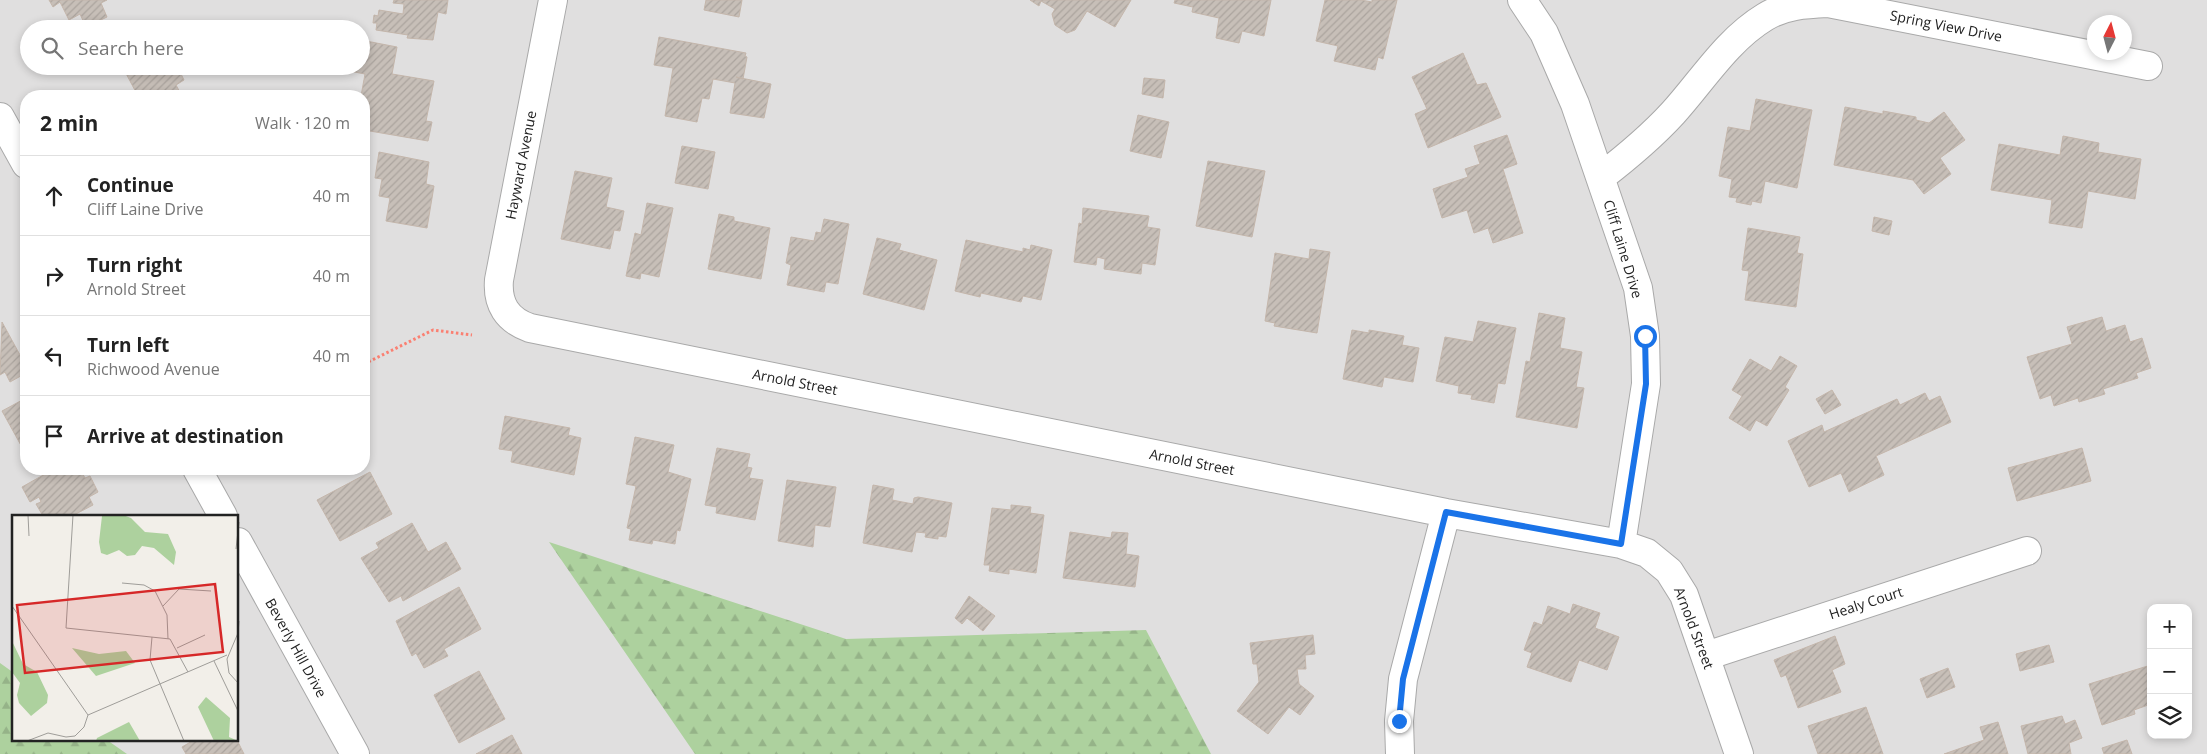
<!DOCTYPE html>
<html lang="en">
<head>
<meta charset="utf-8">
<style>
  body { margin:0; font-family:"Open Sans",sans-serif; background:#f6f6f6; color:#222 }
  .controls { position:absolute; right:15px; bottom:15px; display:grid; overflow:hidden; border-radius:10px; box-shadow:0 2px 8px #0003 }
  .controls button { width:45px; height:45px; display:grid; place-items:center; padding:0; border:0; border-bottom:1px solid #e0e0e0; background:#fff; color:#222; font:25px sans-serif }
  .compass { position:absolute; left:2087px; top:15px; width:45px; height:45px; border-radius:50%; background:#fff; box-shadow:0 2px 8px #0003; rotate:6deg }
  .stop { position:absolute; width:15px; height:15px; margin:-11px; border:4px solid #1a73e8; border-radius:50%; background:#fff }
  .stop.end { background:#1a73e8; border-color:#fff; box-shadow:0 1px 5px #0008 }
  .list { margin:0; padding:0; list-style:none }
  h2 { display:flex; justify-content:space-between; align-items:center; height:65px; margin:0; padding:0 20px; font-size:21px }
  h2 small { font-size:16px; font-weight:400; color:#767676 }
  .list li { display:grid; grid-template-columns:32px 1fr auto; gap:15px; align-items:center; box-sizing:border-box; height:80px; padding:0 20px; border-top:1px solid #e0e0e0 }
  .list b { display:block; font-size:19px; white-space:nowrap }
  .list p { margin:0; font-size:16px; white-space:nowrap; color:#767676 }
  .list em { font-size:16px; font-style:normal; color:#767676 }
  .icon { flex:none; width:28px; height:28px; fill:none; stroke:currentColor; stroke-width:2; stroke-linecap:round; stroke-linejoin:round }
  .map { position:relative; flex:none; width:2207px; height:754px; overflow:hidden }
  .search { position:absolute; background:#fff; box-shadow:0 2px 8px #0003; left:20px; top:20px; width:350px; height:55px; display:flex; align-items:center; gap:12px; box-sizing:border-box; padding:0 18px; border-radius:28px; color:#767676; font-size:19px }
  .panel { position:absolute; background:#fff; box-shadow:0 2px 8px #0003; left:20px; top:90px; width:350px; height:385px; border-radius:20px }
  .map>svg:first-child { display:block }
  .residential { fill:#e0dfdf; fill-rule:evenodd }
  .forest { fill:url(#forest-firs) }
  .building { fill:url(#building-hatch); stroke:#c4b6ab }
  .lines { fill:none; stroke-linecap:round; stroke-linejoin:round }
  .street-casing { stroke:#a9a9a9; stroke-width:30 }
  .path { stroke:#fa8072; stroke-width:3; stroke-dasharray:2.5 2.5; stroke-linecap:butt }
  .street { stroke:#fff; stroke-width:28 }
  .route { stroke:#1a73e8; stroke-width:6 }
  .labels { text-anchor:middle; stroke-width:4.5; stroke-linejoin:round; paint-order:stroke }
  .street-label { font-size:14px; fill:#222; stroke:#fff }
  .inset-road { fill:none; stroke:#9f9d99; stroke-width:1 }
  .view { fill:#d62828; fill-opacity:0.15; stroke:#d62828; stroke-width:2.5 }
  .inset-edge { fill:none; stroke:#222; stroke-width:2.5 }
</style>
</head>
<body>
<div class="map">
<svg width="2207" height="754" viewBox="0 0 2207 754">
  <defs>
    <pattern id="forest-firs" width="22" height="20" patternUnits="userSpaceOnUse" patternTransform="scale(1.25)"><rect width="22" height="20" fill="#add19e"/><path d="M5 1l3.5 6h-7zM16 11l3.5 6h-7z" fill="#95b388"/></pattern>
    <pattern id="building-hatch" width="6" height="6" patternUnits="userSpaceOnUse" patternTransform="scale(1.25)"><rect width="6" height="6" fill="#c7bfb8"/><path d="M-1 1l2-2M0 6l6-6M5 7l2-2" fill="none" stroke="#aba49e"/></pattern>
  </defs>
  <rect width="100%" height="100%" fill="#f2efe9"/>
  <!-- residential -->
  <path class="residential" d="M0 0H2207V754H0ZM2094 22H2124V52H2094ZM29 29H361V66H29ZM26 96H364V469H26ZM14 516H238V740H14ZM2151 608H2188V735H2151Z"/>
  <!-- forest -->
  <path class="forest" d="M549 542 846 639 1146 630 1211 754H695Z
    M0 663 14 673V740H107L127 754H0Z"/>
  <!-- building -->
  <path class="building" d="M49 0H107L101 3 107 17 86 27 80 14 69 20 60 2 53 7Z
    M394 0H448L446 14 438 12 433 40 407 38 408 35 376 30 377 23H373L374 15 378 16 379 10 403 14 404 4 393 3Z
    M706 0H742L739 17 704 10Z
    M1030 0H1131L1115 27 1087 11 1075 30 1067 33 1055 25 1052 14 1055 9 1041 1 1039 6Z
    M1175 0H1271L1264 36 1242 31 1239 43 1216 38 1219 18 1192 12 1193 7 1174 3Z
    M1325 0H1361L1372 2V0H1397L1383 59 1378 57 1375 70 1334 61 1338 46 1316 41Z
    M659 37 746 53 745 56 747 57 743 79 736 77 771 84 764 118 730 113 735 83 713 79 709 99 702 98 697 122 665 116 673 68 654 65Z
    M361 40 397 47 392 74 434 81 426 121 432 122 428 141 364 130V96H361L365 74 344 70 345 66H361Z
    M1463 53 1477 85 1486 83 1501 117 1428 148 1415 114 1427 109 1412 77Z
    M122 66H177L184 80 176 85 182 96H138Z
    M1144 78 1165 80 1163 98 1142 94Z
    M1756 99 1812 110 1797 188 1765 181 1761 203 1752 201 1751 205 1736 202 1737 198 1729 197 1732 179 1719 176 1728 127 1750 131Z
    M1845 107 1883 114V111L1916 117V120L1929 123 1944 112 1965 140 1940 158 1951 174 1924 194 1913 180 1834 165Z
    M1138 115 1169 122 1161 158 1130 151Z
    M1507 135 1517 164 1503 169 1523 233 1493 243 1488 228 1474 233 1467 210 1442 218 1433 189 1468 177 1465 169 1480 164 1474 146Z
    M2063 136 2099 143 2098 152 2141 159 2135 199 2088 191 2082 228 2049 223 2052 200 1991 190 1999 144 2060 155Z
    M682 146 715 152 708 189 675 183Z
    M379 152 429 162 426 184 434 186 427 228 386 221 390 198 379 196 382 179 375 178Z
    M1208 161 1265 171 1252 237 1196 226Z
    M575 171 612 178 606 207 624 211 620 231 614 230 610 249 561 239Z
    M647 203 673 208 659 277 641 273 640 279 626 276 635 233 641 235Z
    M1083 208 1149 216 1147 227 1160 229 1155 265 1142 263 1141 274 1104 269 1105 259 1097 257 1096 265 1074 262 1079 223 1082 224Z
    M719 214 734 217V221L770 228 761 279 708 269Z
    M1874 217 1892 221 1889 235 1872 231Z
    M824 219 849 224 838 284 826 282 824 292 787 285 791 265 786 263 791 237 814 241 816 232 821 233Z
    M1748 228 1800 237 1797 253 1803 254 1796 307 1745 300 1749 271 1742 270Z
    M877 238 901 244 899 250 937 260 924 310 863 294Z
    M966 240 1023 252V248L1030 250 1031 245 1052 250 1041 300 1023 296 1021 302 981 293 980 297 955 291Z
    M1310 249 1330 252 1317 333 1274 326 1275 323 1265 321 1275 253 1309 259Z
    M1539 313 1565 318 1560 348 1582 352 1576 387 1584 388 1577 428 1516 417 1526 361 1530 362Z
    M2102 317 2106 331 2125 325 2130 342 2142 338 2151 368 2136 373 2138 378 2103 389 2105 394 2079 402 2078 398 2054 406 2051 395 2040 399 2027 357 2072 344 2067 327Z
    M1478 321 1516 328 1505 384 1498 383 1494 403 1471 399 1472 395 1458 393 1459 386 1436 381 1445 337 1473 342Z
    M2 322 26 366V373L10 382 5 372 0 375Z
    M1352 330 1369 333V330L1404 336 1402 345 1419 348 1413 382 1384 377 1382 387 1343 379Z
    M1780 356 1797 366 1785 387 1789 390 1767 426 1756 420 1750 431 1729 418 1742 396 1732 390 1750 359 1771 371Z
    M1832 390 1841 405 1825 414 1816 399Z
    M1925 393 1929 401 1940 396 1951 422 1876 456 1884 475 1849 492 1841 473 1809 487 1788 441 1822 425 1824 432 1897 399 1900 405Z
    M26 398V447L23 449 2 411Z
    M505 416 570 428 568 435 581 438 574 475 511 462 513 451 499 449Z
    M635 437 674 445 668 472 691 479 680 531 677 530 675 544 653 540 652 544 629 540 631 529 627 528 636 486 626 484Z
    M717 448 750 454 747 467 752 468 749 478 763 480 755 520 716 513 717 507 705 505Z
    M2082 448 2091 481 2017 501 2008 468Z
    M54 469H80L85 478 90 476 98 492 89 497 93 505 72 516H43L36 504 41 502 39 497 30 502 22 487Z
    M370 472 392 514 340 541 317 500Z
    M787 480 836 487 830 527 815 525 813 547 778 541Z
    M873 485 894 489 892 500 913 504 914 498 918 497 952 503 946 537 938 536V539L925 537 926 533 916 532 912 552 863 543Z
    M1011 505 1031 507 1030 513 1044 515 1036 573 1009 569V574L989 571 990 565H984L992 508 1011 510Z
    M412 523 428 552 446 542 461 569 403 601 401 596 389 602 361 558 379 548 376 543Z
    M1070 532 1111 538 1112 532 1128 533 1126 554 1139 556 1135 587 1063 578Z
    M459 587 481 629 444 649 448 656 424 668 416 653 412 656 396 621Z
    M969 596 995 616 983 631 967 618 962 624 955 618Z
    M1573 604 1600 613 1595 628 1619 637 1607 670 1579 660 1571 682 1527 667 1532 653 1524 650 1534 622 1542 625 1548 606 1570 614Z
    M1313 635 1315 654 1305 655 1306 669H1297L1299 684 1314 696 1300 715 1289 707 1268 734 1237 711 1259 682 1257 664H1253L1250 643Z
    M1835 636 1845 664 1832 670 1841 692 1798 708 1786 675 1781 677 1774 660Z
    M2049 645 2054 662 2020 671 2016 654Z
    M2151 665V704L2134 710 2135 714 2102 725 2089 684Z
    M1948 668 1955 687 1927 698 1920 679Z
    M479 671 505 719 459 743 434 695Z
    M1866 707 1883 754H1818L1808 726Z
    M2062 716 2065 724 2075 720 2082 738 2069 743 2071 754H2028L2021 726Z
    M1998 722 2008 754H1944L1984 740 1980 727Z
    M512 735 522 754H476Z
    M194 740H237L244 754H186L182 747Z
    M2127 740 2132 754H2104L2102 748Z"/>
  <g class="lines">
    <!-- street casing -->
    <g class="street-casing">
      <path id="street" d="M553 0 499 280C497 304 507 320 530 328L1446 513 1621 544 1647 553 1669 571 1684 595 1739 754
        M1522 0 1544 33 1575 104 1638 288 1645 336 1646 384 1621 544
        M0 117 26 164
        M1601 177C1627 157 1651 137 1673 113 1702 81 1727 40 1765 17 1784 5 1806 4 1828 3L2148 66
        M197 469 223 516
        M238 542 355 754
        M1706 656 2027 551
        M1400 754 1399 721 1403 679 1446 513"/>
    </g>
    <!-- path -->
    <path class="path" d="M364 364 433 330 472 335"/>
    <!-- street -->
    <use href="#street" class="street"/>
  </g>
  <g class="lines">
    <!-- route -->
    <path class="route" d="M1399 721 1403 679 1446 512 1621 544 1646 384 1645 336"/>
  </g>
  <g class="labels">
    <!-- street labels -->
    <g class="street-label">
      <text transform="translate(1946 26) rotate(11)" y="5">Spring View Drive</text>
      <text transform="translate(521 165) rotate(-79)" y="5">Hayward Avenue</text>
      <text transform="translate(1623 249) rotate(73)" y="5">Cliff Laine Drive</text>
      <text transform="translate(795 382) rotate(11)" y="5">Arnold Street</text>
      <text transform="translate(1192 462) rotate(11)" y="5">Arnold Street</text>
      <text transform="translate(1866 603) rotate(-18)" y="5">Healy Court</text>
      <text transform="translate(1694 628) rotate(69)" y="5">Arnold Street</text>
      <text transform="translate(296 648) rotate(61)" y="5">Beverly Hill Drive</text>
    </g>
  </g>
  <!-- overview -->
  <g transform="translate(12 515)">
    <rect width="226" height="226" fill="#f2efe9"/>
    <path d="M111 0 119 3 133 17 156 19 164 37 162 50 142 33 130 31 123 40 115 41 107 35 95 40 89 38 87 27 90 1ZM0 126 11 149 25 157 36 180 35 188 19 201 7 188 5 180 8 168 0 157ZM60 133 87 139 114 136 123 148 84 161ZM194 182 218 203 217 222 226 226H202L186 192ZM117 207 128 226H84L85 223Z" fill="#add19e"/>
    <path class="inset-road" d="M16 0 17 21M61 0 54 113 158 124 176 157M224 34 227 7M110 68 132 70 143 76 155 100 156 124M0 91 76 200 72 212 63 221 54 222 36 218 15 226M151 91 167 74 199 76M227 106 226 118 215 144 217 158 227 169M140 122 138 145 172 226M165 133 193 120M202 146 226 196M76 200 215 140"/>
    <path class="view" d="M203 69 211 137 13 158 5 90Z"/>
    <rect width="226" height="226" class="inset-edge"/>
  </g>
</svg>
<div class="controls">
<button>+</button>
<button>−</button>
<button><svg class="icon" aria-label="layers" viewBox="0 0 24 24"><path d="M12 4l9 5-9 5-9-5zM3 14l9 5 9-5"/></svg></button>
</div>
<svg class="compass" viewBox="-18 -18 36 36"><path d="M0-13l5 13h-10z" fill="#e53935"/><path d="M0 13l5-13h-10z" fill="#767676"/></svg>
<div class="stop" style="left:1645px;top:336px"></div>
<div class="stop end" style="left:1399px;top:721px"></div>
<div class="search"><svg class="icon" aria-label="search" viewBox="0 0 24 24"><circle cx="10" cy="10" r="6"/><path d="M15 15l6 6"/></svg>Search here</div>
<section class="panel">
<h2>2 min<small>Walk · 120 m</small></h2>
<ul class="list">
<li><svg class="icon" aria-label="ahead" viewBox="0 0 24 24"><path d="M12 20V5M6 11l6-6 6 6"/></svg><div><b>Continue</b><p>Cliff Laine Drive</p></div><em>40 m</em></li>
<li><svg class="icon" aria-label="right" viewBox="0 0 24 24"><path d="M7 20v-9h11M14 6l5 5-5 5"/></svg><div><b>Turn right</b><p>Arnold Street</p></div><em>40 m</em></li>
<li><svg class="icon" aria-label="left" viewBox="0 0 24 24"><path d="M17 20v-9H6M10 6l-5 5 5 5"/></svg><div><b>Turn left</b><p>Richwood Avenue</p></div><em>40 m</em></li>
<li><svg class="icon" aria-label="arrive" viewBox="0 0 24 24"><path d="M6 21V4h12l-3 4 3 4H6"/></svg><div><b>Arrive at destination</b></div></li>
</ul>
</section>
</div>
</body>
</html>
